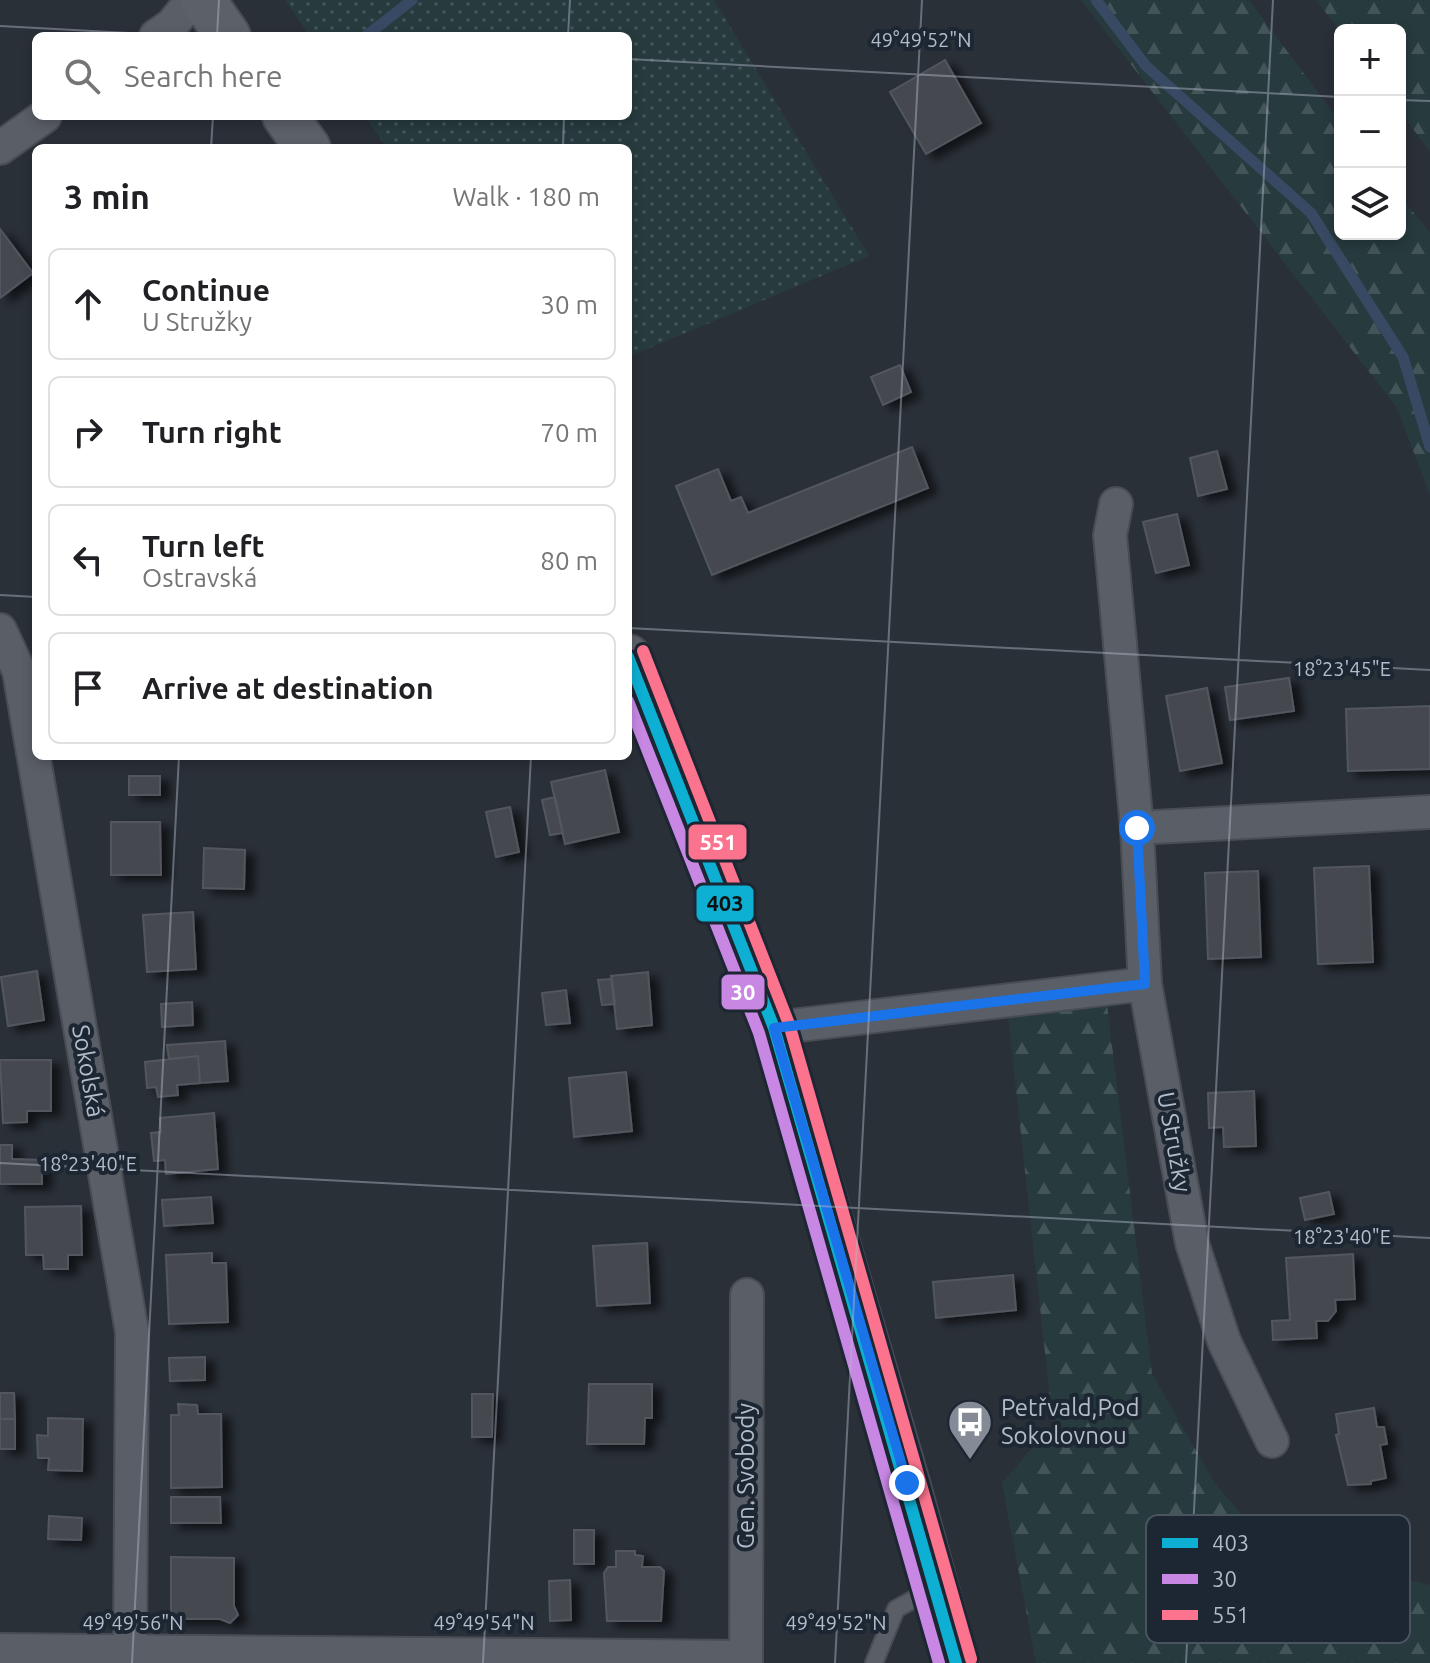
<!DOCTYPE html>
<html lang="en">
<head>
<meta charset="utf-8">
<style>
  body { margin:0; font-family:Ubuntu,sans-serif; background:#f6f6f6; color:#202124 }
  .controls { position:absolute; right:24px; top:24px; display:grid; overflow:hidden; border-radius:12px; box-shadow:0 4px 12px #0003 }
  .controls button { width:72px; height:72px; display:grid; place-items:center; padding:0; border:0; border-bottom:2px solid #e0e0e0; background:#fff; color:#202124; font:40px sans-serif }
  .stop { position:absolute; width:24px; height:24px; margin:-18px; border:6px solid #1a73e8; border-radius:50%; background:#fff }
  .stop.end { background:#1a73e8; border-color:#fff; box-shadow:0 2px 8px #0008 }
  .list { margin:0; padding:0; list-style:none }
  h2 { display:flex; justify-content:space-between; align-items:center; height:104px; margin:0; padding:0 32px; font-size:34px }
  h2 small { font-size:26px; font-weight:400; color:#757577 }
  .list li { display:grid; grid-template-columns:52px 1fr auto; gap:24px; align-items:center; box-sizing:border-box; height:112px; margin:0 16px 16px; padding:0 16px; border:2px solid #e0e0e0; border-radius:12px }
  .list b { display:block; font-size:30px; white-space:nowrap }
  .list p { margin:0; font-size:26px; white-space:nowrap; color:#757577 }
  .list em { font-size:26px; font-style:normal; color:#757577 }
  .icon { flex:none; width:44px; height:44px; fill:none; stroke:currentColor; stroke-width:2; stroke-linecap:round; stroke-linejoin:round }
  .map { position:relative; flex:none; width:1430px; height:1663px; overflow:hidden }
  .search { position:absolute; background:#fff; box-shadow:0 4px 12px #0003; left:32px; top:32px; width:600px; height:88px; display:flex; align-items:center; gap:20px; box-sizing:border-box; padding:0 28px; border-radius:12px; color:#757577; font-size:30px }
  .panel { position:absolute; background:#fff; box-shadow:0 4px 12px #0003; left:32px; top:144px; width:600px; height:616px; border-radius:12px }
  .map>svg:first-child { display:block }
  .grass { fill:url(#grass-dots) }
  .forest { fill:url(#forest-firs) }
  .lines { fill:none; stroke-linecap:round; stroke-linejoin:round }
  .stream { stroke:#384963; stroke-width:11 }
  .building { fill:#444950; stroke:#52575f; stroke-width:2; filter:url(#shadow) }
  .service-casing { stroke:#484c53; stroke-width:20 }
  .minor-casing { stroke:#484c53; stroke-width:36 }
  .primary-casing { stroke:#484c55; stroke-width:48 }
  .service { stroke:#5a5e66; stroke-width:16 }
  .minor { stroke:#5a5e66; stroke-width:32 }
  .primary { stroke:#5c6168; stroke-width:44 }
  .bus-1-casing { stroke:#1d2633; stroke-width:18 }
  .bus-2-casing { stroke:#1d2633; stroke-width:18 }
  .bus-3-casing { stroke:#1d2633; stroke-width:18 }
  .bus-1 { stroke:#0dafd3; stroke-width:12 }
  .bus-2 { stroke:#c787e3; stroke-width:12 }
  .bus-3 { stroke:#fc738d; stroke-width:12 }
  .route { stroke:#1a73e8; stroke-width:10 }
  .ticks { fill:none; stroke:#b4bcc9; stroke-width:2; stroke-opacity:0.45 }
  .labels { text-anchor:middle; stroke-width:8; stroke-linejoin:round; paint-order:stroke }
  .street-label { font-size:24px; fill:#b4bcc9; stroke:#1d2633 }
  .poi-label { font-size:24px; fill:#b4bcc9; stroke:#1d2633; text-anchor:start }
  .key { fill:#1d2633; stroke:#4a5360; stroke-width:2 }
  .key-label { font-size:22px; fill:#b4bcc9 }
  .ticks-label { font-size:20px; text-anchor:middle; fill:#b4bcc9; stroke:#1d2633; stroke-width:8; stroke-linejoin:round; paint-order:stroke }
  .line-badge { stroke:#1d2633; stroke-width:3 }
  .badge-label { font-size:22px; text-anchor:middle; font-weight:bold; fill:#fff }
  .pale-badge-label { font-size:22px; text-anchor:middle; font-weight:bold; fill:#111 }
</style>
</head>
<body>
<div class="map">
<svg width="1430" height="1663" viewBox="0 0 1430 1663">
  <defs>
    <pattern id="grass-dots" width="8" height="8" patternUnits="userSpaceOnUse" patternTransform="scale(2)"><rect width="8" height="8" fill="#273a3e"/><path d="M2 2h.1M6 6h.1" fill="none" stroke="#445559" stroke-width="1.8" stroke-linecap="round"/></pattern>
    <pattern id="forest-firs" width="22" height="20" patternUnits="userSpaceOnUse" patternTransform="scale(2)"><rect width="22" height="20" fill="#273a3e"/><path d="M5 1l3.5 6h-7zM16 11l3.5 6h-7z" fill="#445559"/></pattern>
    <filter id="shadow"><feDropShadow dx="9" dy="5" stdDeviation="4" flood-color="#0009"/></filter>
  </defs>
  <rect width="100%" height="100%" fill="#2a3038"/>
  <!-- grass -->
  <path class="grass" d="M285 0H714L869 256 628 357V148H387L365 116H628V36H310Z"/>
  <!-- forest -->
  <path class="forest" d="M1081 0H1249L1340 122V234H1400V196L1430 233V495L1397 408Z
    M1316 0H1430V152L1400 111V30L1340 31Z
    M1107 1004 1152 1374 1214 1482 1267 1545 1430 1585V1663H1036L1002 1483 1053 1425 1008 1016Z"/>
  <g class="lines">
    <!-- stream -->
    <path class="stream" d="M1096 0 1146 66 1311 213 1403 357 1430 447
      M366 36 412 0"/>
  </g>
  <!-- building -->
  <path class="building" d="M945 60 981 123 926 154 890 92Z
    M0 229 33 273 0 298Z
    M900 365 911 392 883 405 871 377Z
    M912 447 928 488 712 575 676 486 718 469 731 501 741 497 748 513Z
    M1217 451 1227 489 1198 496 1190 458Z
    M1177 514 1189 565 1156 573 1143 522Z
    M1289 678 1294 711 1230 720 1225 687Z
    M1207 688 1222 763 1180 771 1166 696Z
    M1430 706V769L1348 771 1346 709Z
    M605 770 619 832 565 844 551 782Z
    M129 776H160V795H129Z
    M555 797 563 833 550 835 542 800Z
    M510 807 519 852 496 857 486 812Z
    M111 822H160L161 875H111Z
    M204 848 245 850 244 889 203 888Z
    M1369 866 1373 962 1318 964 1314 868Z
    M1258 871 1261 957 1208 959 1205 873Z
    M193 912 196 969 147 972 143 915Z
    M37 971 44 1020 8 1026 1 977Z
    M648 972 652 1025 617 1029 611 976Z
    M612 979 615 1004 602 1005 598 980Z
    M566 990 570 1023 546 1025 542 993Z
    M192 1002 193 1025 162 1027 161 1004Z
    M225 1041 228 1081 200 1083 198 1056 169 1059 167 1045Z
    M198 1056 200 1083 177 1085 178 1095 158 1097 156 1087 147 1088 145 1062Z
    M0 1060H51V1111H27V1122L3 1123Z
    M626 1072 632 1131 574 1137 569 1078Z
    M1254 1091 1256 1146 1224 1147 1223 1127 1209 1128 1208 1093Z
    M214 1113 218 1169 166 1174 165 1160 154 1161 151 1133 161 1132 160 1118Z
    M0 1145H12V1159L42 1160V1184H0Z
    M1329 1192 1334 1214 1305 1220 1300 1198Z
    M211 1197 213 1223 164 1226 162 1200Z
    M81 1206 82 1255H68V1269H44L43 1255H26L25 1207Z
    M647 1243 650 1303 597 1306 593 1246Z
    M212 1253V1263H226L228 1322 169 1324 166 1255Z
    M1353 1254 1355 1299 1335 1300 1336 1311 1328 1321H1316L1317 1338 1273 1340 1272 1321 1290 1320 1286 1258Z
    M1013 1275 1016 1310 936 1318 933 1282Z
    M205 1357V1380L170 1381 169 1358Z
    M589 1384H652V1418H645L644 1444H587Z
    M0 1393H14L15 1419H0Z
    M472 1394H493L492 1437H472Z
    M178 1404 197 1405 198 1414H221L222 1487 171 1488V1415H179Z
    M1374 1408 1377 1427H1384L1387 1444 1380 1445 1386 1478 1371 1481V1484L1348 1485 1336 1435 1339 1434 1336 1414Z
    M48 1418 83 1419 82 1471 48 1470 49 1458H38L37 1435 48 1436Z
    M0 1419H15V1449H0Z
    M171 1497H220L221 1523H171Z
    M49 1516 82 1518 81 1540 48 1539Z
    M574 1530H594V1564H574Z
    M616 1551H635V1555L643 1556 642 1567H660L664 1571 661 1621H607L604 1573 608 1567H616Z
    M171 1557 234 1558V1606L238 1615 230 1623 220 1619H171Z
    M570 1580 571 1620 550 1621 549 1581Z"/>
  <g class="lines">
    <!-- service casing -->
    <g class="service-casing">
      <path id="service" d="M874 1663 896 1609 934 1588"/>
    </g>
    <!-- minor casing -->
    <g class="minor-casing">
      <path id="minor" d="M156 36 172 25 192 0
        M0 148 45 116
        M1116 504 1110 535 1137 828 1145 984 1192 1243 1224 1341 1272 1441
        M0 630 19 671 132 1332 130 1663
        M1137 828 1430 812
        M774 1028 1145 984
        M0 1650 746 1657
        M746 1663 747 1295"/>
    </g>
    <!-- primary casing -->
    <g class="primary-casing">
      <path id="primary" d="M203 0 228 36
        M285 116 308 148
        M628 657 774 1028 907 1483 956 1663"/>
    </g>
    <!-- service -->
    <use href="#service" class="service"/>
    <!-- minor -->
    <use href="#minor" class="minor"/>
    <!-- primary -->
    <use href="#primary" class="primary"/>
    <!-- bus-1 casing -->
    <g class="bus-1-casing">
      <path id="bus-1" d="M628 657 774 1028 956 1663"/>
    </g>
    <!-- bus-2 casing -->
    <g class="bus-2-casing">
      <path id="bus-2" d="M628 701 759 1033 939 1663"/>
    </g>
    <!-- bus-3 casing -->
    <g class="bus-3-casing">
      <path id="bus-3" d="M643 651 789 1024 971 1659"/>
    </g>
    <!-- bus-1 -->
    <use href="#bus-1" class="bus-1"/>
    <!-- bus-2 -->
    <use href="#bus-2" class="bus-2"/>
    <!-- bus-3 -->
    <use href="#bus-3" class="bus-3"/>
  </g>
  <g class="lines">
    <!-- route -->
    <path class="route" d="M907 1483 774 1028 1145 984 1137 828"/>
  </g>
  <!-- ticks -->
  <path class="ticks" d="M0 26 184 36M217 36 219 0M568 36 570 0M628 59 1340 97M1400 100 1430 101M211 148 213 116M563 148 564 116M0 595 36 597M628 628 1430 670M0 1163 1430 1238M132 1663 179 756M483 1663 531 756M835 1663 922 0M1186 1663 1273 0"/>
  <!-- icons -->
  <defs>
    <g id="bus-pin" transform="scale(2.3)"><path d="M0 17L-7.5 6A9.5 9.5 0 1 1 7.5 6Z" fill="#848b96" stroke="#1d2633"/><path d="M-5-6H5V4H4V6H2V4H-2V6H-4V4H-5ZM-3.5-4V0h7V-4ZM-3.5 1.2v1.5H-2V1.2ZM2 1.2v1.5H3.5V1.2Z" fill="#fff"/></g>
  </defs>
  <g fill-rule="evenodd">
    <use href="#bus-pin" x="970" y="1422"/>
  </g>
  <g class="labels">
    <!-- street labels -->
    <g class="street-label">
      <text transform="translate(88 1071) rotate(80)" y="8">Sokolská</text>
      <text transform="translate(1174 1142) rotate(80)" y="8">U Stružky</text>
      <text transform="translate(746 1476) rotate(-90)" y="8">Gen. Svobody</text>
    </g>
    <!-- poi labels -->
    <g class="poi-label">
      <text x="1001" y="1416">Petřvald,Pod<tspan x="1001" dy="28">Sokolovnou</tspan></text>
    </g>
  </g>
  <!-- legend -->
  <rect x="1146" y="1515" width="264" height="128" rx="12" class="key"/>
  <rect x="1162" y="1538" width="36" height="10" fill="#0dafd3"/>
  <rect x="1162" y="1574" width="36" height="10" fill="#c787e3"/>
  <rect x="1162" y="1610" width="36" height="10" fill="#fc738d"/>
  <g class="key-label">
    <text x="1212" y="1551">403</text>
    <text x="1212" y="1587">30</text>
    <text x="1212" y="1623">551</text>
  </g>
  <g class="ticks-label">
    <text x="921" y="47">49°49'52"N</text>
    <text x="1342" y="676">18°23'45"E</text>
    <text x="88" y="1171">18°23'40"E</text>
    <text x="1342" y="1244">18°23'40"E</text>
    <text x="133" y="1630">49°49'56"N</text>
    <text x="484" y="1630">49°49'54"N</text>
    <text x="836" y="1630">49°49'52"N</text>
  </g>
  <g class="line-badge">
    <rect x="687" y="823" width="61" height="38" rx="8" fill="#fc738d"/>
    <rect x="695" y="884" width="60" height="39" rx="8" fill="#0dafd3"/>
    <rect x="720" y="973" width="46" height="38" rx="8" fill="#c787e3"/>
  </g>
  <g class="badge-label">
    <text x="718" y="850">551</text>
    <text x="743" y="1000">30</text>
  </g>
  <g class="pale-badge-label">
    <text x="725" y="911">403</text>
  </g>
</svg>
<div class="controls">
<button>+</button>
<button>−</button>
<button><svg class="icon" aria-label="layers" viewBox="0 0 24 24"><path d="M12 4l9 5-9 5-9-5zM3 14l9 5 9-5"/></svg></button>
</div>
<div class="stop" style="left:1137px;top:828px"></div>
<div class="stop end" style="left:907px;top:1483px"></div>
<div class="search"><svg class="icon" aria-label="search" viewBox="0 0 24 24"><circle cx="10" cy="10" r="6"/><path d="M15 15l6 6"/></svg>Search here</div>
<section class="panel">
<h2>3 min<small>Walk · 180 m</small></h2>
<ul class="list">
<li><svg class="icon" aria-label="ahead" viewBox="0 0 24 24"><path d="M12 20V5M6 11l6-6 6 6"/></svg><div><b>Continue</b><p>U Stružky</p></div><em>30 m</em></li>
<li><svg class="icon" aria-label="right" viewBox="0 0 24 24"><path d="M7 20v-9h11M14 6l5 5-5 5"/></svg><div><b>Turn right</b></div><em>70 m</em></li>
<li><svg class="icon" aria-label="left" viewBox="0 0 24 24"><path d="M17 20v-9H6M10 6l-5 5 5 5"/></svg><div><b>Turn left</b><p>Ostravská</p></div><em>80 m</em></li>
<li><svg class="icon" aria-label="arrive" viewBox="0 0 24 24"><path d="M6 21V4h12l-3 4 3 4H6"/></svg><div><b>Arrive at destination</b></div></li>
</ul>
</section>
</div>
</body>
</html>
